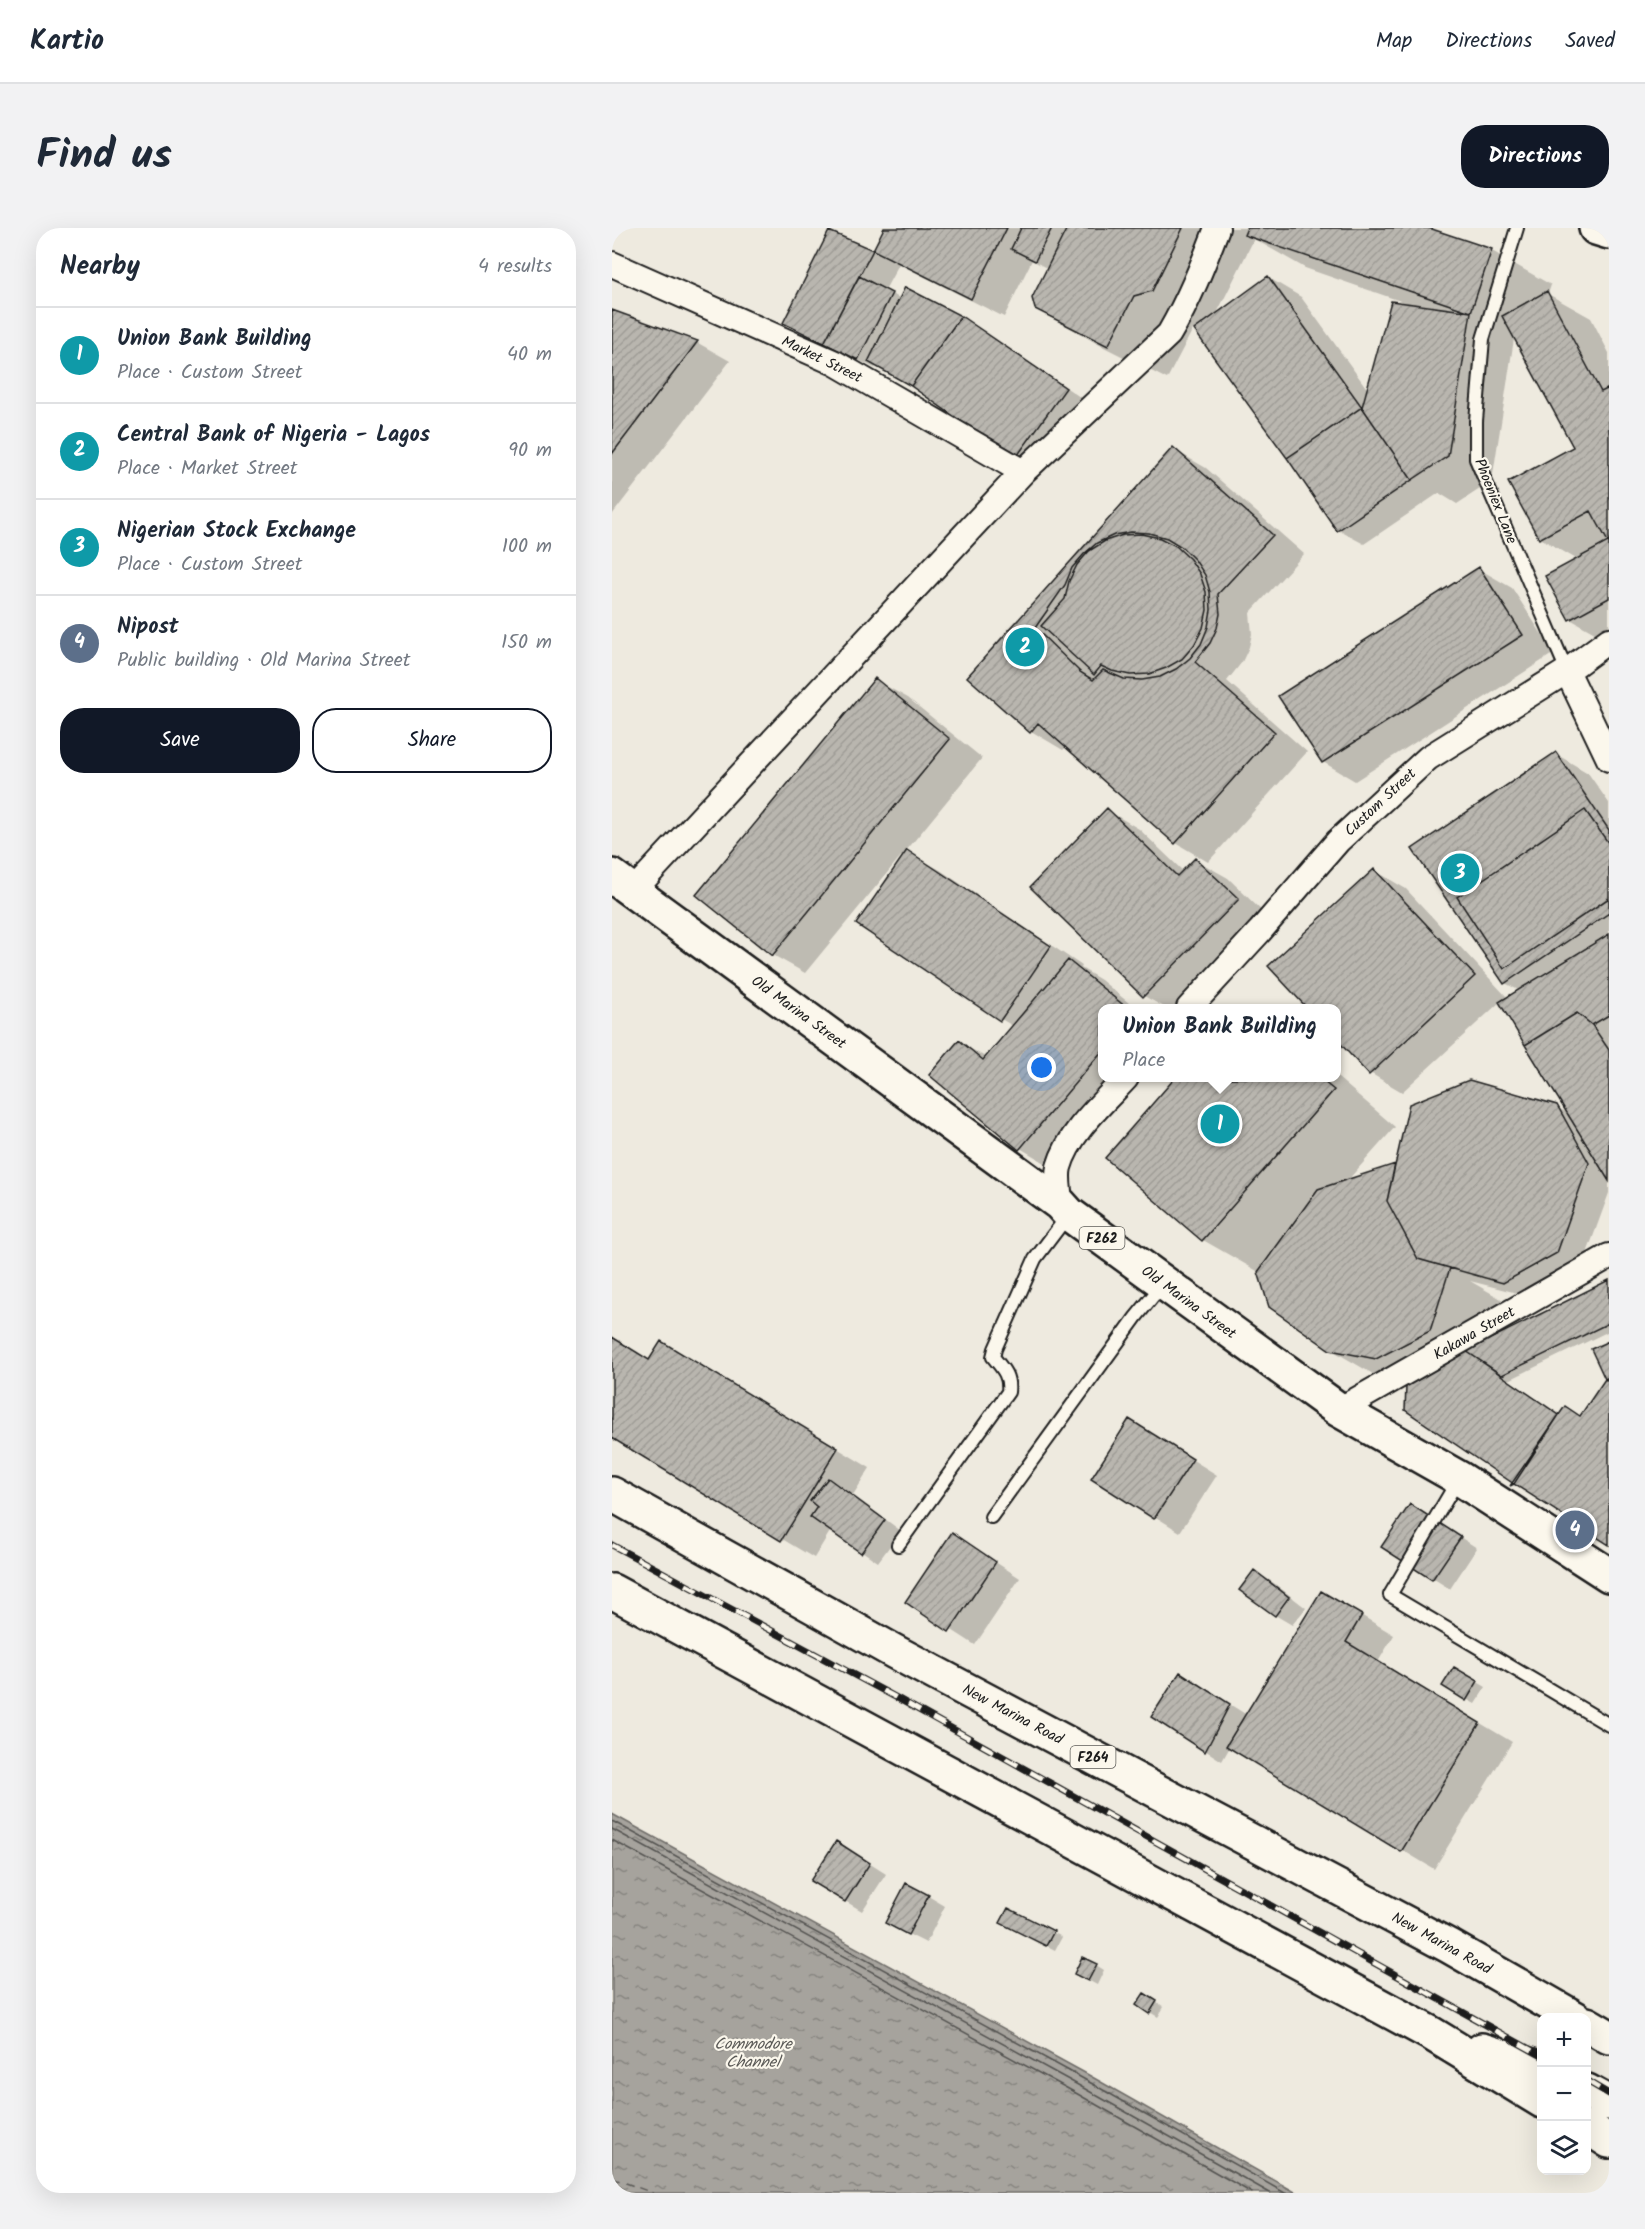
<!DOCTYPE html>
<html lang="en">
<head>
<meta charset="utf-8">
<style>
  body { margin:0; font-family:Kalam,sans-serif; background:#f2f2f3; color:#1f2937 }
  .controls { position:absolute; right:18px; bottom:18px; display:grid; overflow:hidden; border-radius:12px; box-shadow:0 6px 24px #0002 }
  .controls button { width:54px; height:54px; display:grid; place-items:center; padding:0; border:0; border-bottom:2px solid #e0e1e3; background:#fff; color:#1f2937; font:30px sans-serif }
  .you { position:absolute; left:430px; top:840px; width:21px; height:21px; margin:-15px; border:4px solid #fff; border-radius:50%; background:#1a73e8; box-shadow:0 0 0 9px #1a73e833 }
  .badge { display:grid; place-items:center; width:39px; height:39px; border-radius:50%; background:#111827; color:#fff; font-size:20px; font-weight:700 }
  .pin { position:absolute; translate:-50% -50%; border:3px solid #fff; box-shadow:0 2px 6px #0006 }
  .popup { position:absolute; left:486px; top:776px; width:243px; height:78px; box-sizing:border-box; display:grid; place-content:center; border-radius:12px; background:#fff; filter:drop-shadow(0 2px 4px #0005); font-size:20px; white-space:nowrap; color:#747a83 }
  .popup b { font-size:22px; color:#1f2937 }
  .popup::after { content:''; position:absolute; left:50%; top:100%; margin-left:-12px; border:12px solid transparent; border-top-color:#fff }
  .list { margin:0; padding:0; list-style:none }
  h2 { display:flex; justify-content:space-between; align-items:center; height:78px; margin:0; padding:0 24px; font-size:26px }
  h2 small { font-size:20px; font-weight:400; color:#747a83 }
  .list li { display:grid; grid-template-columns:39px 1fr auto; gap:18px; align-items:center; box-sizing:border-box; height:96px; padding:0 24px; border-top:2px solid #e0e1e3 }
  .list b { display:block; font-size:22px; white-space:nowrap }
  .list p { margin:0; font-size:20px; white-space:nowrap; color:#747a83 }
  .list em { font-size:20px; font-style:normal; color:#747a83 }
  .actions { display:flex; gap:12px; padding:18px 24px }
  .actions a { flex:1; padding:14px 0; border:2px solid #111827; border-radius:24px; text-align:center; font-size:21px; color:#111827 }
  .actions .main { background:#111827; color:#fff }
  .icon { flex:none; width:33px; height:33px; fill:none; stroke:currentColor; stroke-width:2; stroke-linecap:round; stroke-linejoin:round }
  .map { position:relative; flex:none; width:997px; height:1965px; overflow:hidden; border-radius:24px }
  header { display:flex; align-items:center; gap:36px; box-sizing:border-box; height:84px; padding:0 30px; background:#fff; border-bottom:2px solid #e0e1e3 }
  header strong { font-size:28px }
  nav { display:flex; gap:33px; margin-inline-start:auto; font-size:21px }
  .intro { display:flex; align-items:center; justify-content:space-between; box-sizing:border-box; height:144px; padding:0 36px }
  h1 { margin:0; font-size:42px }
  .button { padding:15px 27px; border-radius:24px; background:#111827; color:#fff; font-size:21px; font-weight:700 }
  main { display:flex; gap:36px; padding:0 36px }
  aside { flex:1; background:#fff; border-radius:24px; box-shadow:0 6px 24px #0002 }
  .map>svg:first-child { display:block }
  .water { fill:url(#water-ripples); stroke:#6f6d69; stroke-width:1.5 }
  .shadow { fill:#0003; fill-rule:evenodd }
  .lines { fill:none; stroke-linecap:round; stroke-linejoin:round }
  .shore { stroke:#535250; stroke-width:1.5 }
  .ferry { stroke:#5a5956; stroke-width:1.5; stroke-dasharray:8 6; stroke-linecap:butt }
  .building { fill:url(#building-hatch); stroke:#1c1c1c; stroke-width:1.5; fill-rule:evenodd }
  .lane-casing { stroke:#1c1c1c; stroke-width:16 }
  .street-casing { stroke:#1c1c1c; stroke-width:28 }
  .primary-casing { stroke:#1c1c1c; stroke-width:38 }
  .highway-casing { stroke:#1c1c1c; stroke-width:38 }
  .lane { stroke:#fbf7ec; stroke-width:12 }
  .street { stroke:#fbf7ec; stroke-width:24 }
  .primary { stroke:#fbf7ec; stroke-width:33 }
  .highway { stroke:#fbf7ec; stroke-width:33 }
  .rail-casing { stroke:#1c1c1c; stroke-width:7 }
  .rail { stroke:#fbf7ec; stroke-width:4.5; stroke-dasharray:14; stroke-linecap:butt }
  .labels { text-anchor:middle; stroke-width:4.5; stroke-linejoin:round; paint-order:stroke }
  .shield { fill:#fbf7ec; stroke:#5f5e5a; stroke-width:1.5 }
  .shield-label { font-size:14px; font-weight:bold; fill:#1c1c1c }
  .street-label { font-size:15px; fill:#1c1c1c; stroke:#fbf7ec }
  .water-label { font-size:16px; font-style:italic; fill:#5a5956; stroke:#fbf7ec }
</style>
</head>
<body>
<header>
<strong>Kartio</strong>
<nav><a>Map</a><a>Directions</a><a>Saved</a></nav>
</header>
<div class="intro"><h1>Find us</h1><a class="button">Directions</a></div>
<main>
<aside>
<h2>Nearby<small>4 results</small></h2>
<ul class="list">
<li><span class="badge" style="background:#0f9aa8">1</span><div><b>Union Bank Building</b><p>Place · Custom Street</p></div><em>40 m</em></li>
<li><span class="badge" style="background:#0f9aa8">2</span><div><b>Central Bank of Nigeria - Lagos</b><p>Place · Market Street</p></div><em>90 m</em></li>
<li><span class="badge" style="background:#0f9aa8">3</span><div><b>Nigerian Stock Exchange</b><p>Place · Custom Street</p></div><em>100 m</em></li>
<li><span class="badge" style="background:#5c6f8a">4</span><div><b>Nipost</b><p>Public building · Old Marina Street</p></div><em>150 m</em></li>
</ul>
<div class="actions"><a class="main">Save</a><a>Share</a></div>
</aside>
<div class="map">
<svg width="997" height="1965" viewBox="0 0 997 1965">
  <defs>
    <pattern id="water-ripples" width="26" height="14" patternUnits="userSpaceOnUse" patternTransform="scale(1.5)"><rect width="26" height="14" fill="#a6a39d"/><path d="M2 4q2-2 4 0t4 0M15 11q2-2 4 0t4 0" fill="none" stroke="#86847f"/></pattern>
    <pattern id="building-hatch" width="6" height="6" patternUnits="userSpaceOnUse" patternTransform="scale(1.5)"><rect width="6" height="6" fill="#b9b6af"/><path d="M-1 1l2-2M0 6l6-6M5 7l2-2" fill="none" stroke="#9e9c96"/></pattern>
  </defs>
  <rect width="100%" height="100%" fill="#eeeadf"/>
  <filter id="ink" filterUnits="userSpaceOnUse"><feTurbulence type="fractalNoise" baseFrequency=".0167" numOctaves="2"/><feDisplacementMap in="SourceGraphic" scale="12" xChannelSelector="R" yChannelSelector="G"/><feConvolveMatrix kernelMatrix="1 2 1 2 8 2 1 2 1" color-interpolation-filters="sRGB"/></filter>
  <g filter="url(#ink)">
    <!-- water -->
    <path class="water" d="M0 1586 473 1845 685 1965H0Z"/>
    <!-- shadow -->
    <path class="shadow" d="M274 0H813L880 23 939 57 936 66 979 90 997 125V413L958 391 966 332 928 310 963 220 905 112 902 111 880 253 845 276 827 265 752 316 726 302 676 228 583 101H581L555 151 484 115 424 80 436 41 420 32 392 89 287 36 273 62 289 71 348 89 374 104 478 176 429 245 404 230 297 155 265 137 263 140 198 109 172 95 218 5 262 24ZM642 11 693 40 797 76 756 162 689 69 657 50 603 89Z
      M0 83 86 115 118 133 0 287Z
      M561 221 594 240 692 326 638 385 640 406 637 419 630 434 615 453 695 524 596 634 564 615 455 518 451 522 419 503 358 449Z
      M867 341 900 360 942 425 743 553 711 534Z
      M263 452 296 470 370 530 294 623 328 642 470 738 469 740 489 752 523 780H491V850H516L440 939 408 920 347 814 375 830 401 798 389 791 291 630 289 628 193 745 161 727Z
      M944 526 976 545 997 575V965L970 1039 917 1068 858 1053 891 1072 878 1112 997 1054V1103L897 1152 949 1187 969 1189 993 1153 997 1155V1315L903 1254 795 1181 796 1157 773 1153 718 1121 647 1044 591 1012 495 930 565 850 725 849 783 899 735 953 784 938 944 879 958 886 888 774 790 864 758 845 725 810V780H697L658 738 762 642 794 661 894 768 891 773 908 763 893 755Z
      M495 582 527 601 572 644 584 632 616 650 658 691 570 780H554L532 768Z
      M0 1110 38 1133 82 1134 258 1240 241 1267 289 1303 266 1334 219 1302 202 1330 0 1209Z
      M518 1193 605 1247 568 1304 481 1250Z
      M815 1288 865 1320 838 1361 771 1319Z
      M340 1306 408 1350 363 1417 295 1373Z
      M642 1344 659 1353 694 1380 680 1397 663 1387Z
      M742 1383 782 1407 766 1434 900 1514 822 1641 618 1519 610 1533 541 1489 585 1456 635 1487Z
      M843 1441 874 1459 863 1476 832 1458Z
      M241 1625 274 1646 250 1683 233 1673Z
      M316 1668 333 1678 314 1715 292 1704Z
      M397 1682 450 1709 443 1722 398 1699Z
      M484 1737 492 1742 485 1757 472 1750Z
      M541 1771 552 1779 546 1789 526 1777Z"/>
    <g class="lines">
      <!-- shore -->
      <path class="shore" d="M0 1593 470 1850 673 1965
        M0 1601 466 1857 658 1965
        M0 1612 462 1864 640 1965"/>
      <!-- ferry -->
      <path class="ferry" d="M0 1950 41 1965"/>
    </g>
    <!-- building -->
    <path class="building" d="M272 0H395L359 71 261 22Z
      M409 0H440L423 33 399 21Z
      M455 0H571L540 63 522 68 496 118 423 81 420 70Z
      M635 0H817L880 21 859 84 632 7Z
      M217 3 261 22 212 115 171 95Z
      M247 48 280 65 246 132 212 115Z
      M656 48 750 179 675 230 582 102Z
      M293 59 349 88 299 158 256 134Z
      M935 63 989 164 997 160V370L957 392 933 348 996 314 979 283 927 311 896 254 961 219 890 88Z
      M779 73 859 84 836 228 800 252 750 179Z
      M0 82 86 113 0 226Z
      M349 88 454 160 403 231 299 158Z
      M750 179 800 252 725 303 675 230Z
      M561 219 661 307 606 366 608 386 605 400 598 415 583 434 663 504 563 616 426 495 418 505 355 449ZM519 304 537 305 555 310 570 319 583 332 593 347 598 364 599 382 596 399 589 416 578 430 564 441 548 449 530 452 512 451 491 442 481 452 468 444 423 400 453 357 460 340 472 326 485 315 502 307Z
      M529 306 548 310 564 318 578 331 588 346 594 364 595 382 591 400 582 417 570 431 554 440 537 446 518 447 500 443 489 438 482 447 429 398 453 371 457 353 465 337 477 323 493 313 511 307Z
      M867 339 911 407 710 535 666 468Z
      M263 450 338 511 160 728 84 667Z
      M944 524 997 602V616L973 582 845 669 892 741 997 670V685L892 756 800 621Z
      M495 580 565 648 583 630 627 671 531 769 418 659Z
      M973 582 997 616V670L892 741 845 669Z
      M295 622 439 718 388 793 244 696Z
      M762 641 863 748 757 847 725 812V780H695L656 738Z
      M997 706V787L980 797 965 785 913 817 887 774Z
      M456 732 515 780H491V822L407 922 317 847 347 812 371 832Z
      M965 785 980 797 997 822V953L913 817Z
      M563 850H707L722 862 590 1013 493 930Z
      M857 852 945 877 977 935 945 1025 891 1055 806 1031 775 973 797 876Z
      M783 936 775 973 806 1031 838 1040 818 1103 764 1131 718 1122 657 1079 646 1044 706 961Z
      M997 1052V1095L890 1147 854 1123Z
      M0 1109 37 1132 49 1113 226 1220 169 1313 0 1210Z
      M997 1113V1149L993 1151 979 1121Z
      M854 1123 947 1187 902 1256 793 1182 794 1158Z
      M993 1151 997 1153V1317L902 1256 898 1258 953 1178 968 1188Z
      M517 1191 581 1231 542 1291 479 1251Z
      M216 1250 273 1292 249 1325 198 1289 205 1279 198 1273Z
      M798 1276 849 1309 820 1352 769 1319Z
      M340 1304 384 1334 337 1404 293 1374Z
      M642 1342 677 1369 663 1388 627 1362Z
      M709 1363 750 1387 734 1414 868 1495 789 1624 614 1518Z
      M842 1439 866 1453 854 1473 830 1458Z
      M568 1444 618 1476 593 1524 539 1489Z
      M224 1613 258 1635 233 1674 198 1653Z
      M294 1655 317 1667 296 1707 273 1695Z
      M396 1680 442 1703 434 1718 388 1695Z
      M470 1729 485 1736 476 1753 462 1746Z
      M532 1765 545 1773 537 1786 524 1777Z"/>
    <g class="lines">
      <!-- lane casing -->
      <g class="lane-casing">
        <path id="lane" d="M905 0 871 111 864 193V231L955 443
          M846 1252 778 1367 997 1497
          M379 1289 524 1089 551 1056
          M286 1317 396 1164C398 1148 391 1141 381 1129L383 1121 423 1031 457 986"/>
      </g>
      <!-- street casing -->
      <g class="street-casing">
        <path id="street" d="M0 36 223 135 411 244
          M955 443 997 531
          M21 663 411 244 557 106C577 72 591 37 605 0
          M577 780 648 703 726 613 816 530 955 443 997 412
          M448 976C448 965 444 950 447 939 457 904 490 876 514 850
          M727 1182 997 1028"/>
      </g>
      <!-- primary casing -->
      <g class="primary-casing">
        <path id="primary" d="M984 0 997 4
          M0 648 448 976 457 986 727 1182 847 1250 997 1347"/>
      </g>
      <!-- highway casing -->
      <g class="highway-casing">
        <path id="highway" d="M0 1266 283 1424 837 1718 963 1790
          M0 1363 820 1806 930 1873
          M975 1796 997 1809
          M870 1822 930 1841
          M975 1863 997 1875
          M975 1899 997 1913"/>
      </g>
      <!-- lane -->
      <use href="#lane" class="lane"/>
      <!-- street -->
      <use href="#street" class="street"/>
      <!-- primary -->
      <use href="#primary" class="primary"/>
      <!-- highway -->
      <use href="#highway" class="highway"/>
      <!-- rail casing -->
      <g class="rail-casing">
        <path id="rail" d="M0 1317 285 1470 930 1828
          M975 1853 997 1866"/>
      </g>
      <!-- rail -->
      <use href="#rail" class="rail"/>
    </g>
  </g>
  <g class="labels">
    <!-- shield labels -->
    <g class="shield">
      <rect x="467.5" y="999" width="45" height="22" rx="4.5"/>
      <rect x="458.5" y="1518" width="45" height="22" rx="4.5"/>
    </g>
    <g class="shield-label">
      <text x="490" y="1015">F262</text>
      <text x="481" y="1534">F264</text>
    </g>
    <!-- street labels -->
    <g class="street-label">
      <text transform="translate(210 131) rotate(26)" y="5">Market Street</text>
      <text transform="translate(884 273) rotate(68)" y="5">Phoeniex Lane</text>
      <text transform="translate(768 574) rotate(-43)" y="5">Custom Street</text>
      <text transform="translate(187 784) rotate(36)" y="5">Old Marina Street</text>
      <text transform="translate(577 1074) rotate(36)" y="5">Old Marina Street</text>
      <text transform="translate(862 1105) rotate(-30)" y="5">Kakawa Street</text>
      <text transform="translate(401 1486) rotate(28)" y="5">New Marina Road</text>
      <text transform="translate(830 1715) rotate(29)" y="5">New Marina Road</text>
    </g>
    <!-- water labels -->
    <g class="water-label">
      <text x="141" y="1821">Commodore<tspan x="141" dy="18">Channel</tspan></text>
    </g>
  </g>
</svg>
<div class="controls">
<button>+</button>
<button>−</button>
<button><svg class="icon" aria-label="layers" viewBox="0 0 24 24"><path d="M12 4l9 5-9 5-9-5zM3 14l9 5 9-5"/></svg></button>
</div>
<div class="you"></div>
<div class="pin badge" style="left:608px;top:896px;background:#0f9aa8">1</div>
<div class="popup"><b>Union Bank Building</b>Place</div>
<div class="pin badge" style="left:413px;top:419px;background:#0f9aa8">2</div>
<div class="pin badge" style="left:848px;top:645px;background:#0f9aa8">3</div>
<div class="pin badge" style="left:963px;top:1302px;background:#5c6f8a">4</div>
</div>
</main>
</body>
</html>
